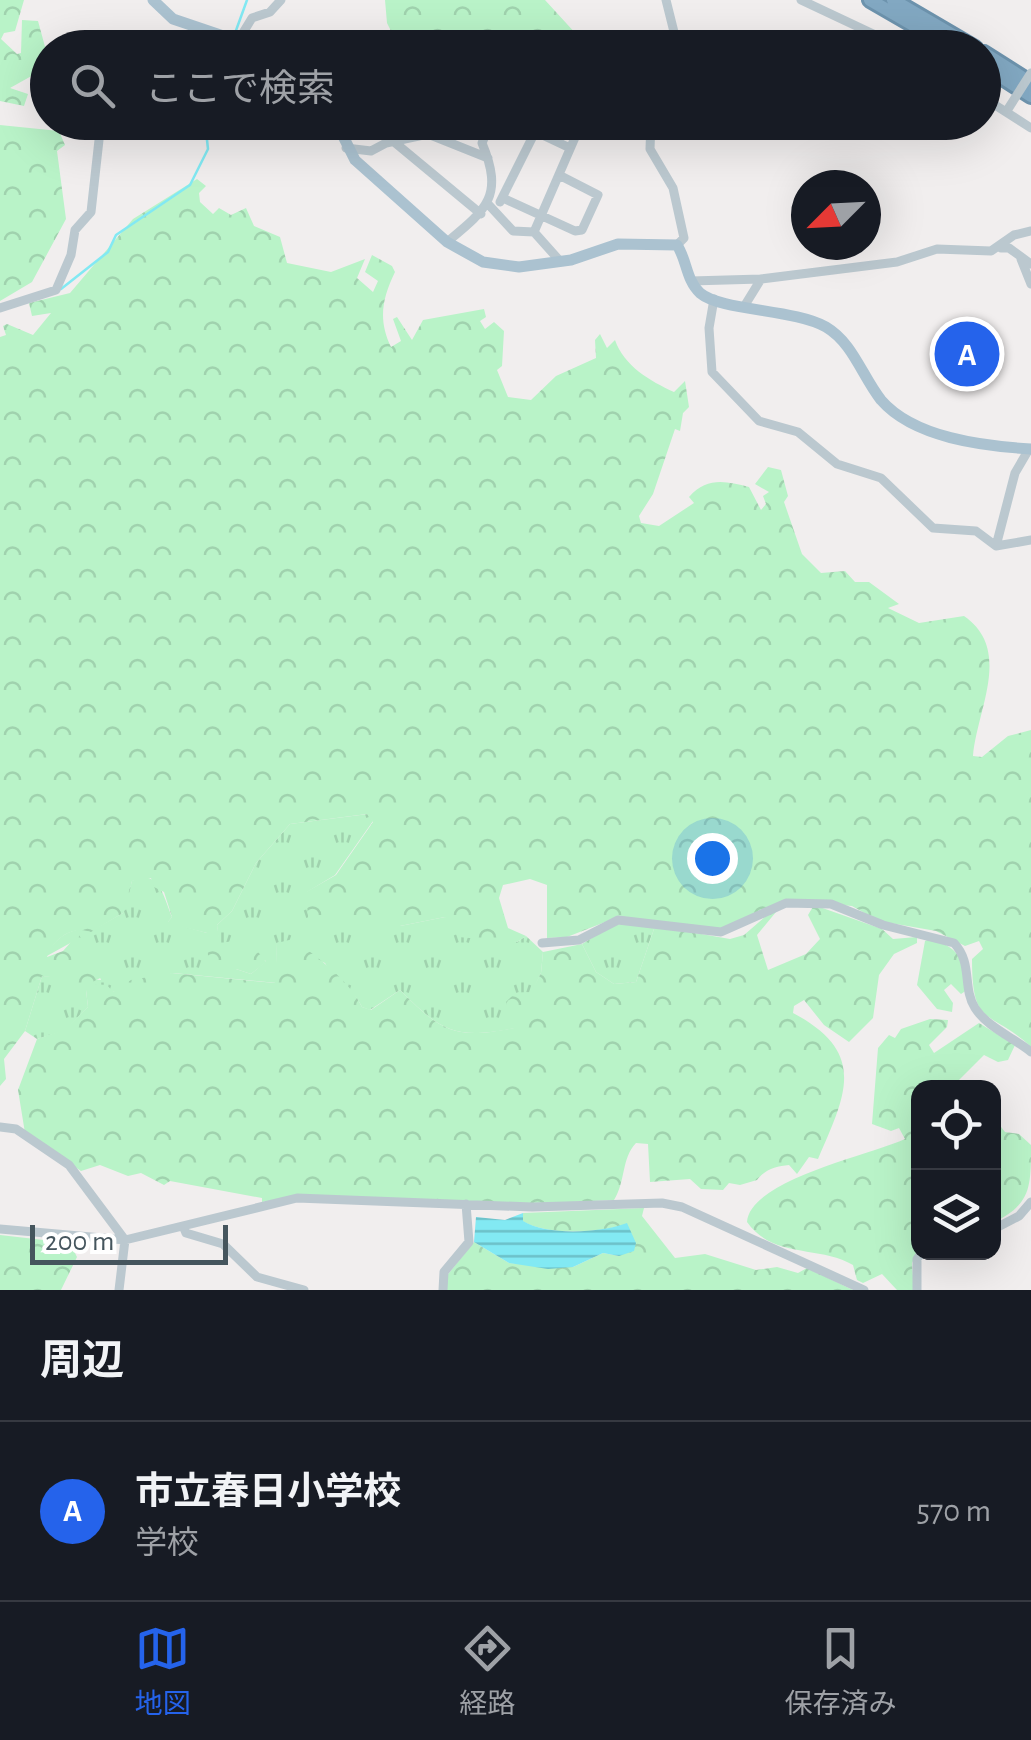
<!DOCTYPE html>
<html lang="ja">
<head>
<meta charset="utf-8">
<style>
  body { margin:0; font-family:"Alegreya Sans","Noto Sans JP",sans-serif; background:#20242c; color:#f1f3f6 }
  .controls { position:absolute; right:30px; bottom:30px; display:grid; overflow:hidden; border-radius:20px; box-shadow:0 10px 40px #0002 }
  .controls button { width:90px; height:90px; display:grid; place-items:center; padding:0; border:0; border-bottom:2px solid #363941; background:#171b24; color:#f1f3f6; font:50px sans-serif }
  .compass { position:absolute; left:791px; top:170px; width:90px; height:90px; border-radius:50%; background:#171b24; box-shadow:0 10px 40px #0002; rotate:246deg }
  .scale { position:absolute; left:30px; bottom:25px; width:198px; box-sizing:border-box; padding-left:10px; border:5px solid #45555d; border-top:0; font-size:28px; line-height:35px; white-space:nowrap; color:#45555d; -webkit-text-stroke:8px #fff; paint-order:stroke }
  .you { position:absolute; left:712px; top:858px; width:35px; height:35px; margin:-25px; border:8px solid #fff; border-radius:50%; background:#1a73e8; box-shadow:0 0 0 15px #1a73e833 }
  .badge { display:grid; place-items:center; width:65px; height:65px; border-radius:50%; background:#2563eb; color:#fff; font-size:32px; font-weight:700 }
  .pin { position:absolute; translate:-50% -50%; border:5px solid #fff; box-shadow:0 2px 10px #0006 }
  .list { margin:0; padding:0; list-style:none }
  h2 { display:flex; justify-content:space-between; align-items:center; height:130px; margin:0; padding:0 40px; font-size:42px }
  h2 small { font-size:32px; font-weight:400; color:#9ea1a6 }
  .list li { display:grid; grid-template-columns:65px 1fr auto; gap:30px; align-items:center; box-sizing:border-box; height:180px; padding:0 40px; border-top:2px solid #363941 }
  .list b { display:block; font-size:38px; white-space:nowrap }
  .list p { margin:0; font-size:32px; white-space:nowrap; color:#9ea1a6 }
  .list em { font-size:32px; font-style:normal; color:#9ea1a6 }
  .icon { flex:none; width:55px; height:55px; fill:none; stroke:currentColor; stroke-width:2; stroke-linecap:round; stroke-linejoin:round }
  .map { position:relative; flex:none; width:1031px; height:1290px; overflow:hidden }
  .search { position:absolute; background:#171b24; box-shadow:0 10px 40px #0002; left:30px; right:30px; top:30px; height:110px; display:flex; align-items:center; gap:25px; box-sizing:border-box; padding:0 35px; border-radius:55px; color:#9ea1a6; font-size:38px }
  .sheet { height:310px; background:#171b24 }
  nav { display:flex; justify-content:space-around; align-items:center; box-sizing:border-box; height:140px; border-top:2px solid #363941; background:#171b24; font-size:28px; color:#9ea1a6 }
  nav a { display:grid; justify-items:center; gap:5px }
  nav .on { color:#2563eb }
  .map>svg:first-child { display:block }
  .grass { fill:url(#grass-tufts) }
  .forest { fill:url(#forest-crowns) }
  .water { fill:url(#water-rules) }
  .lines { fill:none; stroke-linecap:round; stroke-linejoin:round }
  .stream { stroke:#82e9f3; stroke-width:2.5 }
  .highway-casing { stroke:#6d93ad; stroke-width:18 }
  .minor { stroke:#bbc8cf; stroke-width:9 }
  .major { stroke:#abc2d0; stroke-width:11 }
  .highway { stroke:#82a8c2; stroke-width:12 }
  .minor-bridge { stroke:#bbc8cf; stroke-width:9 }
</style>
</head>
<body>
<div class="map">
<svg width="1031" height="1290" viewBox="0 0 1031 1290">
  <defs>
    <pattern id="grass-tufts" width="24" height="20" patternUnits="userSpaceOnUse" patternTransform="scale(2.5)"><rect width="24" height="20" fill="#b9f3c8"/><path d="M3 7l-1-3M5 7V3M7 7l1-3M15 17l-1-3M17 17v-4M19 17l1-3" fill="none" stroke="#a0d2ae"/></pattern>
    <pattern id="forest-crowns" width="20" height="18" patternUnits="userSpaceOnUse" patternTransform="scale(2.5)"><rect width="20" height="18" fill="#b9f3c8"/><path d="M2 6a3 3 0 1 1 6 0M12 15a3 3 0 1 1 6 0" fill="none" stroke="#a0d2ae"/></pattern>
    <pattern id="water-rules" width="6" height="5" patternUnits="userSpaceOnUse" patternTransform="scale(2.5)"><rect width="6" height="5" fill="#82e9f3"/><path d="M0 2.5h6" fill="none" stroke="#6cc0c8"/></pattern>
  </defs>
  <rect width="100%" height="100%" fill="#f1eeee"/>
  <!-- grass -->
  <path class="grass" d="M368 814 373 821 335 875 307 892 400 926 445 917 517 942 526 936 543 952 541 973 515 1028C455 1040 442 1032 400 990L370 1010 362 1007C352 986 335 982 325 963L277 943 276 983 173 973 113 992 86 990 88 1007 64 1031 37 1039 25 1031 42 976 101 980 91 956 74 941 45 957C54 939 72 925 91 931L123 913 132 881C159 867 164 898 172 917L168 922 207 933 236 969 251 974 266 961 219 945 217 925 232 911 256 863 290 824Z
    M631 923 655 926 636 982 614 984 596 972 582 944 613 925Z"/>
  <!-- forest -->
  <path class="forest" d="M0 0H24L15 31 4 33 1 39 17 54 21 53 22 20 38 21 47 54 44 69 10 88 28 94 24 106 0 101Z
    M385 0H545L588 47H399L387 23Z
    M0 125 59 131 65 145 57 151 66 219 32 282 0 301Z
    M197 179 206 186 199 193 200 202 213 214 219 208 231 215 246 208 254 226 280 237 287 263 331 272 365 259 357 278 373 292 378 281 365 272 372 255 392 266 395 272C382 299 378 320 391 347L401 341 393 319 397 317 412 340 423 320 484 309 486 317 480 321 485 329 494 322 504 331 502 366 497 370 508 397 531 400 556 376 596 358 595 340 600 334 607 348 615 340C624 366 650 381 674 392L685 381 689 407 683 413 680 431 675 429 653 494 639 516 641 523 659 526 694 503 689 497C707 477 725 481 749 487L761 510 766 504 763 496 769 492 755 484 768 467 781 470 788 496 784 502 802 554 821 573 845 571 855 582H869L899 604 888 608 919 623 964 616C1013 650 977 709 973 756L982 757 1008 736 1031 730V1047C989 1008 972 1029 972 959L983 949 979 941 965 946 936 931 879 921 852 906 785 900 721 929 618 917 567 937 547 938V885L530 879 503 885 499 898 508 928 526 936 517 942 458 937 445 917 400 926 309 928 306 892 336 875 373 822 367 814 290 824 256 863 232 911 217 925 220 944C242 936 253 944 266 962L251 974 236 969 221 972 208 956 207 933 167 923 172 917 164 892 154 887 151 878 132 881 129 894 132 899 123 913 91 932C72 925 53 939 47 957L63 951 78 934 108 974 77 990 58 978 42 976 25 1031 4 1059 6 1079 0 1086V337L6 335 3 326 7 324 33 335 51 313 32 316 29 303 70 293 133 219Z
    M814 905 882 929 893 939 917 937V943L894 954 879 975 873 1018 849 1042 824 1025 804 1000 794 1006 793 1013C869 1053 845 1096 818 1159L809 1157 797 1174 789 1165C776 1166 764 1170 757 1180L740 1185 729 1183 723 1190 701 1189 690 1179 650 1182 648 1144 636 1143C621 1159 626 1181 614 1200L532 1204 301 1196 262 1202V1198L170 1181 164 1185 141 1173 128 1176 100 1165 81 1171 25 1133 18 1090 37 1039 64 1030 88 1007 86 990 92 984 107 985 113 992 131 980 172 973 275 983 277 943 293 939C317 957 350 981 362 1007L371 1010 400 990C442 1032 455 1040 514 1028L506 1002 515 993 531 992 541 973 543 952 582 944 596 972 614 984 636 982 655 926 730 939 744 935 774 909 776 912 757 935 768 970 806 954 820 939 808 915Z
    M931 938C964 952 960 956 967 990L961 994 951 984 944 990 953 1003 952 1012 937 1009 917 985 925 941Z
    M930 1019 948 1020 947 1027 929 1045 934 1053 979 1023 1015 1045 1008 1060 998 1062 984 1055 952 1087 918 1088V1252L912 1263 914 1290H897L882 1274 863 1283 857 1280 853 1265C819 1245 773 1259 747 1222 750 1180 870 1155 905 1139L899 1128 891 1131 872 1124 878 1048 889 1035 895 1038 901 1029Z
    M994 1118 1005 1132 1019 1134 1031 1145C1031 1188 1031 1204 994 1222Z
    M644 1208 642 1216 675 1258 705 1254 756 1270 777 1267 798 1273 807 1268 853 1290H446L445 1278 474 1242 509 1263 573 1267 603 1253 619 1256 627 1224C600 1233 547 1236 522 1221L523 1213Z
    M0 1235 70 1243 77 1257 61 1290H0Z"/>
  <!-- water -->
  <path class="water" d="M523 1213V1221C547 1236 601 1233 627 1223L636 1243 634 1251 619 1256 603 1253 573 1267 548 1269 509 1263 474 1242 476 1217 505 1220Z"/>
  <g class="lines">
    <!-- stream -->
    <path class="stream" d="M234 36 247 0
      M61 289 108 252 116 235 190 185 208 149 205 122"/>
    <!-- highway casing -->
    <g class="highway-casing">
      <path id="highway" d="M870 0 953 48
        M893 0 975 48
        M984 53 1031 83
        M984 66 1031 96"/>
    </g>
    <!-- minor -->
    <path class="minor" d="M666 0 678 48
      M801 0 903 48
      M238 41 252 18 270 12 281 0
      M984 98 1031 128
      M474 122 487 132
      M515 122 570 148
      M651 122 650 149 673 188 684 238 677 245
      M393 141 481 214
      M346 148 371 151 386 143 428 134 488 158
      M505 199 575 231 582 230 598 195 559 175
      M500 202 535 132
      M488 204 513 231 534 232 559 260
      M534 232 580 126
      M447 242C487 209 504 196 482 143L491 122
      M1001 248H1009L1031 264
      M1021 259 1031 284
      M691 281 761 279 897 262 937 249 991 251 1014 235 1031 231
      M714 299 709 328 712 372 759 421 798 432 837 464 881 478 933 528 976 531 996 546 1031 540
      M745 305 761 279
      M0 308 56 290 71 255 75 230 91 212 101 122
      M996 546 1015 473 1029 449
      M542 943 579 940 618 920 721 932 786 903 831 904 883 925 954 943C973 963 962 987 975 1008 987 1027 1014 1038 1031 1052
      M0 1127 16 1129 69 1165 125 1240 119 1290
      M184 1228 186 1233 223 1244 257 1277 304 1290
      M0 1229 125 1240 297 1198 532 1207 662 1203 682 1207 864 1290
      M994 1229 1019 1216 1031 1202
      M443 1290 444 1272 469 1242 466 1204
      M917 1290V1259L922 1252"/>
    <!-- major -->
    <path class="major" d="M153 0 173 19 259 48
      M336 122 355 160 447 242 483 262 519 267 571 260 618 244 677 245C687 260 686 280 700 293 721 311 795 309 826 327 853 343 862 376 881 400 914 438 983 446 1031 449"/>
    <!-- highway -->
    <use href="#highway" class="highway"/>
    <!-- minor-bridge -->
    <path class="minor-bridge" d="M1008 109 1031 73"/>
  </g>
</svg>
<div class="controls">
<button><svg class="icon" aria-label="locate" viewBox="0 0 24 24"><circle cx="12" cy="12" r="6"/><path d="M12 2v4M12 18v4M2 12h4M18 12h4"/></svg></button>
<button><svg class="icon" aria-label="layers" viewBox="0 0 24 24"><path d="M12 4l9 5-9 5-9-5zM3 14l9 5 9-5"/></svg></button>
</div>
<svg class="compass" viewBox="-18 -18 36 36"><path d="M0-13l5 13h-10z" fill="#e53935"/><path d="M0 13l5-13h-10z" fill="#9ea1a6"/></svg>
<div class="scale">200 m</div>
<div class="you"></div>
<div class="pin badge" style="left:967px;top:354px">A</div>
<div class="search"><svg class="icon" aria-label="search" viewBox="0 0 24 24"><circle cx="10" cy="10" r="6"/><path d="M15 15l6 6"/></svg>ここで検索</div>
</div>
<section class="sheet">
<h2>周辺<small></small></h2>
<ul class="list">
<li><span class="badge">A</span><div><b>市立春日小学校</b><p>学校</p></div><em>570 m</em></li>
</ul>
</section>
<nav>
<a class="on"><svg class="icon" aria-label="map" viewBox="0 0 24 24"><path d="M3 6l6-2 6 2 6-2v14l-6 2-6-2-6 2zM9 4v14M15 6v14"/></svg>地図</a>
<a><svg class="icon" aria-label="directions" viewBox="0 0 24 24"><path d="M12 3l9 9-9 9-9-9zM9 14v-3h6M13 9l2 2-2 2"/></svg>経路</a>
<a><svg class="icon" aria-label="saved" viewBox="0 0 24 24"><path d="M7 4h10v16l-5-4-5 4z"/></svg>保存済み</a>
</nav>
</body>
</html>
